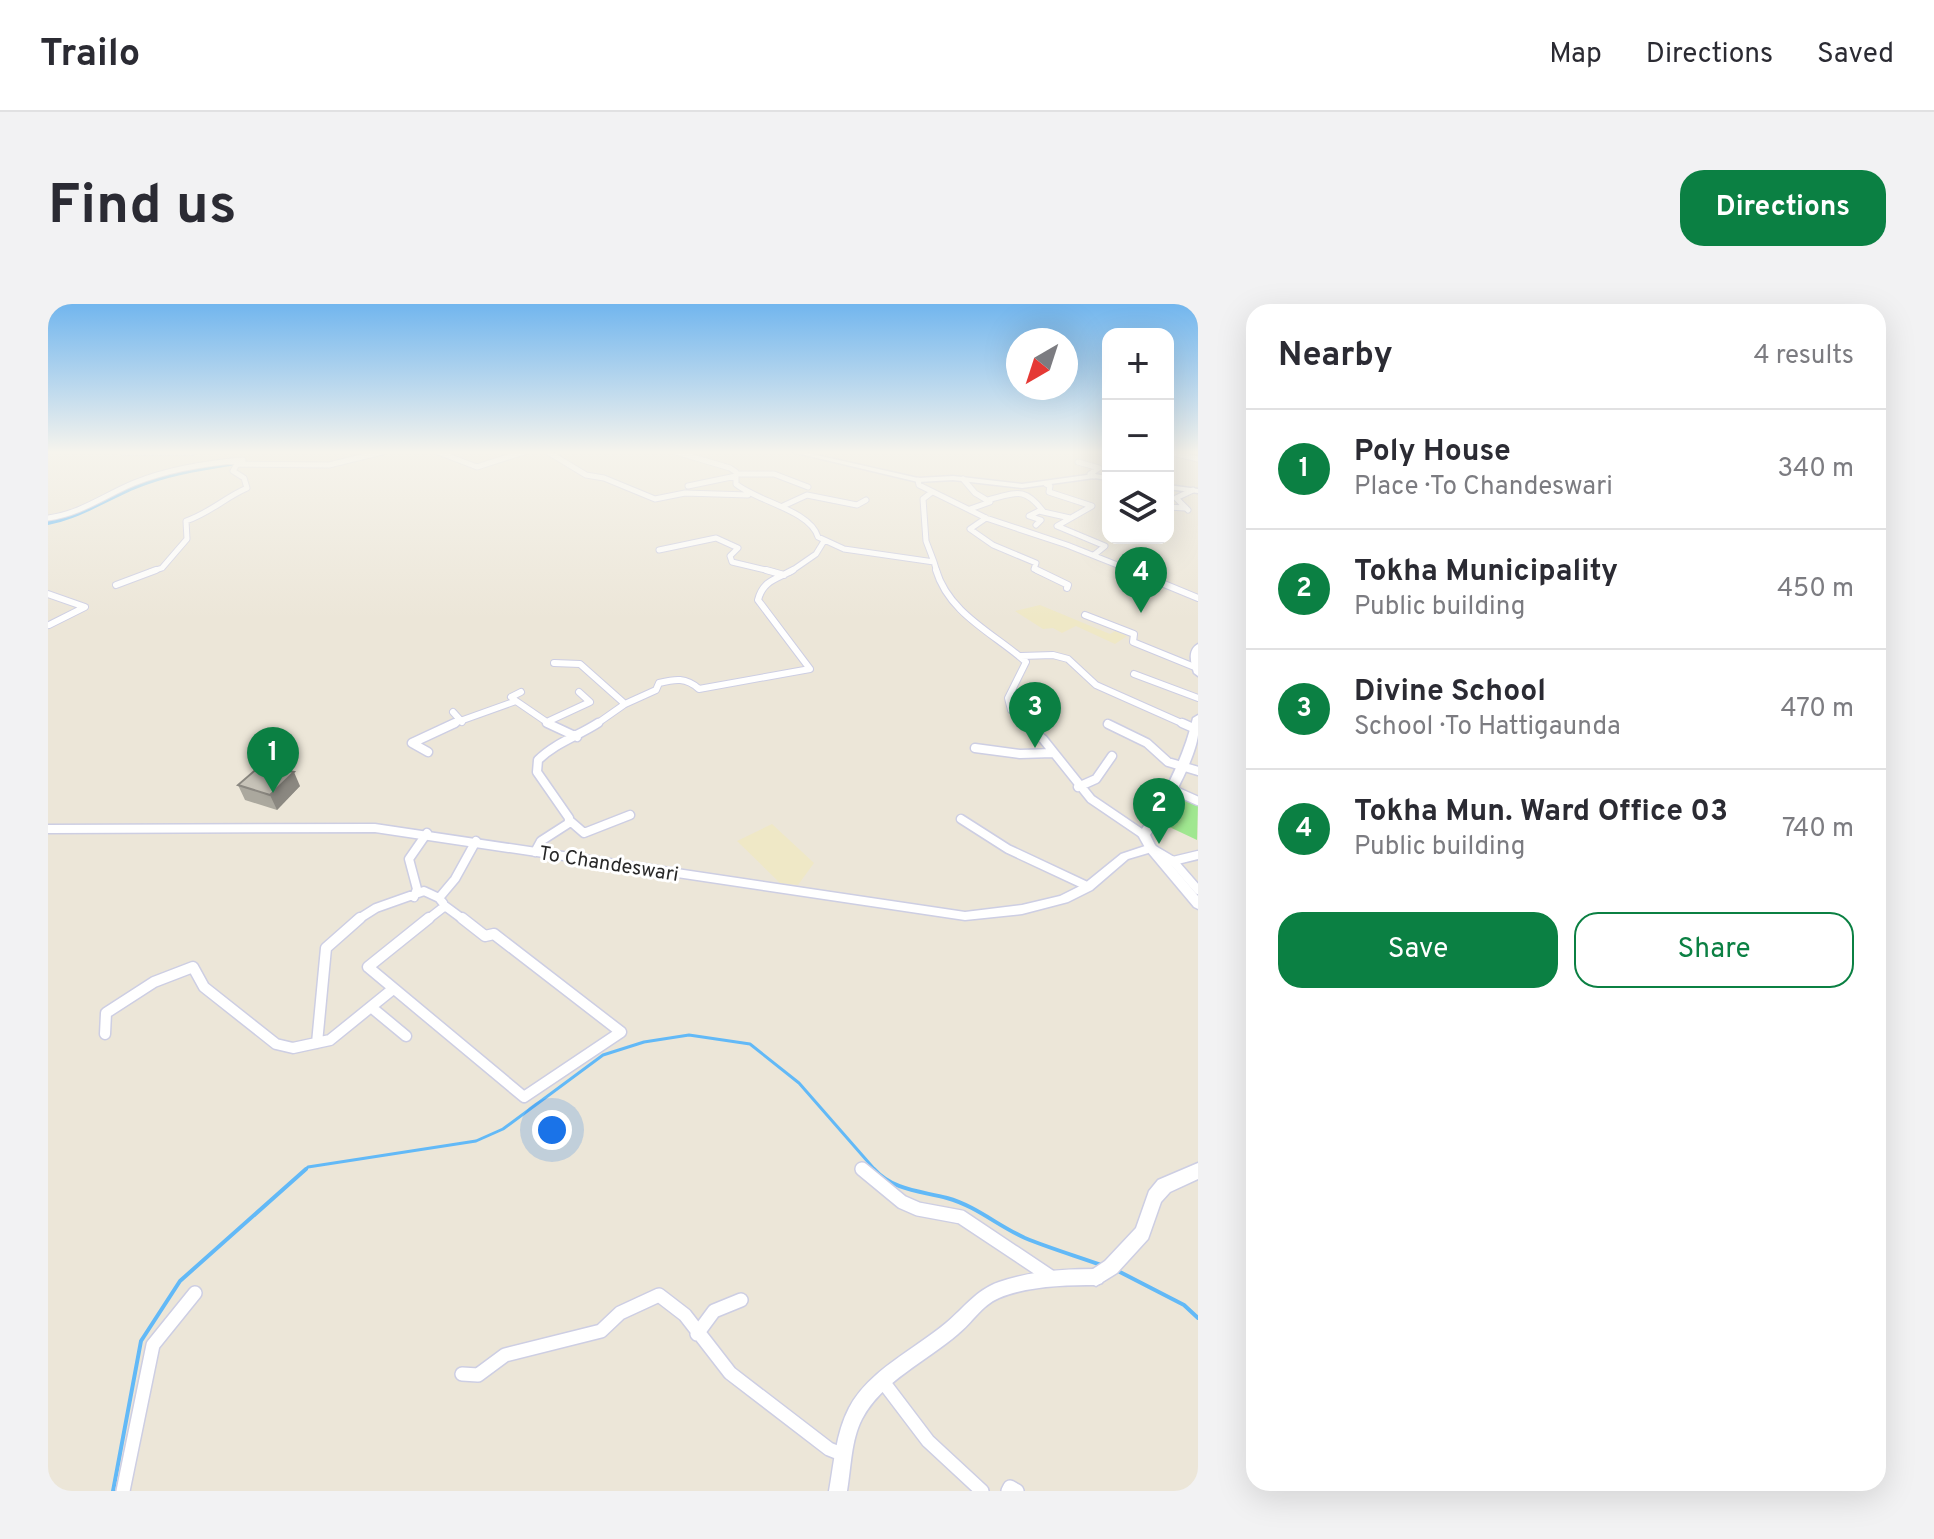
<!DOCTYPE html>
<html lang="en">
<head>
<meta charset="utf-8">
<style>
  body { margin:0; font-family:Overpass,sans-serif; background:#f2f2f3; color:#2b2b33 }
  .controls { position:absolute; right:24px; top:24px; display:grid; overflow:hidden; border-radius:16px; box-shadow:0 8px 32px #0002 }
  .controls button { width:72px; height:72px; display:grid; place-items:center; padding:0; border:0; border-bottom:2px solid #e1e1e2; background:#fff; color:#2b2b33; font:40px sans-serif }
  .compass { position:absolute; left:958px; top:24px; width:72px; height:72px; border-radius:50%; background:#fff; box-shadow:0 8px 32px #0002; rotate:219deg }
  .you { position:absolute; left:504px; top:826px; width:28px; height:28px; margin:-20px; border:6px solid #fff; border-radius:50%; background:#1a73e8; box-shadow:0 0 0 12px #1a73e833 }
  .badge { display:grid; place-items:center; width:52px; height:52px; border-radius:50%; background:#0b8043; color:#fff; font-size:26px; font-weight:700 }
  .pin { position:absolute; translate:-50% -66px; filter:drop-shadow(0 2px 4px #0008) }
  .pin::after { content:''; position:absolute; top:42px; width:28px; height:24px; background:inherit; clip-path:polygon(0 0,100% 0,50% 100%) }
  .list { margin:0; padding:0; list-style:none }
  h2 { display:flex; justify-content:space-between; align-items:center; height:104px; margin:0; padding:0 32px; font-size:34px }
  h2 small { font-size:26px; font-weight:400; color:#7c7c81 }
  .list li { display:grid; grid-template-columns:52px 1fr auto; gap:24px; align-items:center; box-sizing:border-box; height:120px; padding:0 32px; border-top:2px solid #e1e1e2 }
  .list b { display:block; font-size:30px; white-space:nowrap }
  .list p { margin:0; font-size:26px; white-space:nowrap; color:#7c7c81 }
  .list em { font-size:26px; font-style:normal; color:#7c7c81 }
  .actions { display:flex; gap:16px; padding:24px 32px }
  .actions a { flex:1; padding:18px 0; border:2px solid #0b8043; border-radius:24px; text-align:center; font-size:28px; color:#0b8043 }
  .actions .main { background:#0b8043; color:#fff }
  .icon { flex:none; width:44px; height:44px; fill:none; stroke:currentColor; stroke-width:2; stroke-linecap:round; stroke-linejoin:round }
  .map { position:relative; flex:none; width:1150px; height:1187px; overflow:hidden; border-radius:24px }
  header { display:flex; align-items:center; gap:48px; box-sizing:border-box; height:112px; padding:0 40px; background:#fff; border-bottom:2px solid #e1e1e2 }
  header strong { font-size:38px }
  nav { display:flex; gap:44px; margin-inline-start:auto; font-size:28px }
  .intro { display:flex; align-items:center; justify-content:space-between; box-sizing:border-box; height:192px; padding:0 48px }
  h1 { margin:0; font-size:56px }
  .button { padding:20px 36px; border-radius:24px; background:#0b8043; color:#fff; font-size:28px; font-weight:700 }
  main { display:flex; gap:48px; padding:0 48px }
  aside { flex:1; background:#fff; border-radius:24px; box-shadow:0 8px 32px #0002 }
  .map>svg:first-child { display:block }
  .education { fill:#efe8c6 }
  .green { fill:#a0e790 }
  .lines { fill:none; stroke-linecap:round; stroke-linejoin:round }
  .stream-far1 { stroke:#62b9f7; stroke-width:3 }
  .stream { stroke:#62b9f7; stroke-width:4 }
  .river { fill:#62b9f7; fill-rule:evenodd }
  .minor-far4-casing { stroke:#cdcee3; stroke-width:7 }
  .minor-far3-casing { stroke:#cdcee3; stroke-width:8 }
  .minor-far2-casing { stroke:#cdcee3; stroke-width:11 }
  .minor-far1-casing { stroke:#cdcee3; stroke-width:13 }
  .minor-casing { stroke:#cdcee3; stroke-width:16 }
  .tertiary-casing { stroke:#cdcee3; stroke-width:3 }
  .secondary-casing { stroke:#cdcee3; stroke-width:3 }
  .minor-far4 { stroke:#fff; stroke-width:5 }
  .minor-far3 { stroke:#fff; stroke-width:6 }
  .minor-far2 { stroke:#fff; stroke-width:8 }
  .minor-far1 { stroke:#fff; stroke-width:10 }
  .minor { stroke:#fff; stroke-width:13 }
  .tertiary { fill:#fff; fill-rule:evenodd }
  .secondary { fill:#fff; fill-rule:evenodd }
  .wall { fill:#aba89e }
  .shaded-wall { fill:#8b8881 }
  .building { fill:#c7c3b8; stroke:#8b8881; stroke-width:2 }
  .labels { text-anchor:middle; stroke-width:6; stroke-linejoin:round; paint-order:stroke }
  .street-label { font-size:20px; fill:#282828; stroke:#fff }
</style>
</head>
<body>
<header>
<strong>Trailo</strong>
<nav><a>Map</a><a>Directions</a><a>Saved</a></nav>
</header>
<div class="intro"><h1>Find us</h1><a class="button">Directions</a></div>
<main>
<div class="map">
<svg width="1150" height="1187" viewBox="0 0 1150 1187">
  <rect width="100%" height="100%" fill="#ece6d8"/>
  <!-- education -->
  <path class="education" d="M992 301 1062 330 1067 327 1079 332 1067 340 1028 322 1014 329 1005 324 995 325 967 307Z
    M724 520 766 559 750 581 732 579 689 537Z"/>
  <!-- green -->
  <path class="green" d="M1130 490 1150 500 1149 536 1115 520V514Z"/>
  <g class="lines">
    <!-- stream-far1 -->
    <path class="stream-far1" d="M256 867 260 863 428 837 455 825 555 751 596 738 641 731 702 740 751 779 828 867"/>
    <!-- stream -->
    <path class="stream" d="M826 865C846 887 873 887 899 894 928 902 950 922 977 934 1001 944 1028 952 1053 961
      M1068 966 1136 1001 1150 1014
      M65 1187 93 1037 132 977 258 865"/>
    <!-- river -->
    <path class="river" d="M186 156 189 161C158 166 128 170 98 181 64 193 36 214 0 221V215C30 209 54 192 81 180 114 166 151 159 186 156Z"/>
    <!-- minor-far4 casing -->
    <g class="minor-far4-casing">
      <path id="minor-far4" d="M74 148H145
        M390 148 429 163 476 148
        M500 148 538 171 556 174 607 195 637 189 700 191
        M628 148 682 164 688 168V180C708 197 762 206 770 233L796 245 886 258 889 268
        M1121 148 1150 155
        M1030 158 1051 164 1042 170 1046 172
        M688 170H726L760 183
        M915 175 927 189 942 198 922 205
        M870 176 871 181 938 214 1019 241 1087 268
        M998 180 1002 182 1001 188 1044 202 1009 222 1057 242 1046 251
        M640 182 688 172
        M884 188 875 195 878 237 886 258
        M940 196C968 189 976 182 995 207
        M735 202 759 191 809 201 818 196
        M1120 203 1137 204
        M1140 206 1128 194 1145 186
        M0 214C32 210 57 191 86 179 121 165 158 159 195 156
        M938 214 922 225 945 241 988 259 986 265 993 268
        M988 221 993 216 981 212 991 207 1022 214
        M611 246 668 234 690 244 682 252 684 258 726 268
        M102 268 114 264 139 235 138 217C162 209 176 194 199 184L196 174 185 167 189 160 281 161 334 148
        M742 268 768 250 776 237"/>
    </g>
    <!-- minor-far3 casing -->
    <g class="minor-far3-casing">
      <path id="minor-far3" d="M718 266 736 271
        M888 266C901 310 947 330 978 358L960 394 963 406 978 421
        M989 266 1020 281 1019 284
        M1082 266 1150 294
        M68 281 108 266
        M0 290 37 303 1 321
        M1037 311 1086 330 1085 338 1149 364
        M973 352 1005 351 1020 355 1048 381 1138 421
        M506 359 532 360 577 400
        M1086 370 1150 394
        M468 397 463 393 473 388
        M405 408 414 418
        M501 417 542 398 531 388
        M401 421 468 397 503 421
        M547 421 577 400 608 386 611 379C627 375 638 373 651 385L762 365 710 296C715 276 729 275 745 266"/>
    </g>
    <!-- minor-far2 casing -->
    <g class="minor-far2-casing">
      <path id="minor-far2" d="M499 419 529 433
        M975 419 995 435 1043 495 1096 531
        M1134 419 1150 426
        M1060 420 1099 439 1120 458 1150 467
        M927 444 972 450 1005 449
        M380 448 364 439 407 419
        M1030 483 1048 475 1064 452
        M1123 485 1150 497
        M913 515 960 545 1039 582
        M521 516 536 529 582 511
        M1103 544 1125 557 1150 586
        M487 548 493 537 521 519V514L489 468 490 456C507 439 530 432 550 419
        M1125 557 1150 551
        M366 593 369 585 361 555 379 529
        M395 599 391 594 407 575 428 537
        M309 616 328 604 376 587 391 594
        M379 616 397 602 416 616"/>
    </g>
    <!-- minor-far1 casing -->
    <g class="minor-far1-casing">
      <path id="minor-far1" d="M381 614 320 663 476 793 573 728 446 630 437 632 414 614
        M323 703 358 732
        M57 730 58 709 106 678 145 663 156 683 228 740 245 744 282 736 345 685
        M269 739 278 644 312 614"/>
    </g>
    <!-- minor casing -->
    <g class="minor-casing">
      <path id="minor" d="M814 865 854 898 870 905 913 913 1006 975
        M649 1030 666 1007 693 996
        M414 1070 430 1071 457 1051 553 1027 572 1009 611 991 637 1011 682 1069 781 1145 796 1151
        M836 1079 880 1137 934 1187
        M75 1187 105 1041 147 989
        M960 1187 962 1183 969 1187"/>
    </g>
    <!-- tertiary casing -->
    <g class="tertiary-casing">
      <path id="tertiary" d="M744 148H755L870 174 905 172 974 180 1046 170 1060 172V176L1046 174 974 184 905 176 870 178Z
        M1120 181 1150 185V189L1120 185Z
        M327 520 917 608 974 601 1012 592 1036 580 1073 550 1103 540 1108 544 1107 547 1080 555 1044 586 1020 598 974 610 917 616 327 528 0 529V521Z
        M1048 965 1054 967 1056 973 1054 979 1048 981C1017 981 980 982 951 994 934 1001 924 1019 910 1030 879 1057 834 1077 814 1115 803 1136 803 1164 799 1187H781C786 1159 788 1129 801 1104 821 1066 866 1046 898 1019 916 1004 928 986 951 978 982 967 1016 965 1048 965Z"/>
    </g>
    <!-- secondary casing -->
    <g class="secondary-casing">
      <path id="secondary" d="M1150 340V372L1146 369C1143 359 1139 346 1150 340Z
        M1150 411C1150 418 1150 425 1150 431 1147 457 1117 510 1102 531L1107 541 1150 592V605L1146 603 1099 547 1090 531C1114 495 1135 457 1145 414Z
        M1150 859V875L1122 888 1113 898 1100 935 1069 969 1048 982 1042 979 1039 973 1042 967 1057 957 1088 924 1101 887 1110 876Z"/>
    </g>
    <!-- minor-far4 -->
    <use href="#minor-far4" class="minor-far4"/>
    <!-- minor-far3 -->
    <use href="#minor-far3" class="minor-far3"/>
    <!-- minor-far2 -->
    <use href="#minor-far2" class="minor-far2"/>
    <!-- minor-far1 -->
    <use href="#minor-far1" class="minor-far1"/>
    <!-- minor -->
    <use href="#minor" class="minor"/>
    <!-- tertiary -->
    <use href="#tertiary" class="tertiary"/>
    <!-- secondary -->
    <use href="#secondary" class="secondary"/>
  </g>
  <!-- wall -->
  <path class="wall" d="M190 481 252 482 229 506 197 496Z"/>
  <!-- shaded-wall -->
  <path class="shaded-wall" d="M246 468 252 482 229 506 222 491Z"/>
  <!-- building -->
  <path class="building" d="M212 462 246 468 222 491 190 481Z"/>
  <!-- sky -->
  <linearGradient id="sky" x2="0" y2="1"><stop stop-color="#72b6ee"/><stop offset="0.47" stop-color="#f6f4ed"/><stop offset="1" stop-color="#f6f4ed" stop-opacity="0"/></linearGradient>
  <rect width="1150" height="315" fill="url(#sky)"/>
  <g class="labels">
    <!-- street labels -->
    <g class="street-label">
      <text transform="translate(561 559) rotate(9)" y="7">To Chandeswari</text>
    </g>
  </g>
</svg>
<div class="controls">
<button>+</button>
<button>−</button>
<button><svg class="icon" aria-label="layers" viewBox="0 0 24 24"><path d="M12 4l9 5-9 5-9-5zM3 14l9 5 9-5"/></svg></button>
</div>
<svg class="compass" viewBox="-18 -18 36 36"><path d="M0-13l5 13h-10z" fill="#e53935"/><path d="M0 13l5-13h-10z" fill="#7c7c81"/></svg>
<div class="you"></div>
<div class="pin badge" style="left:225px;top:489px">1</div>
<div class="pin badge" style="left:1111px;top:540px">2</div>
<div class="pin badge" style="left:987px;top:444px">3</div>
<div class="pin badge" style="left:1093px;top:309px">4</div>
</div>
<aside>
<h2>Nearby<small>4 results</small></h2>
<ul class="list">
<li><span class="badge">1</span><div><b>Poly House</b><p>Place · To Chandeswari</p></div><em>340 m</em></li>
<li><span class="badge">2</span><div><b>Tokha Municipality</b><p>Public building</p></div><em>450 m</em></li>
<li><span class="badge">3</span><div><b>Divine School</b><p>School · To Hattigaunda</p></div><em>470 m</em></li>
<li><span class="badge">4</span><div><b>Tokha Mun. Ward Office 03</b><p>Public building</p></div><em>740 m</em></li>
</ul>
<div class="actions"><a class="main">Save</a><a>Share</a></div>
</aside>
</main>
</body>
</html>
